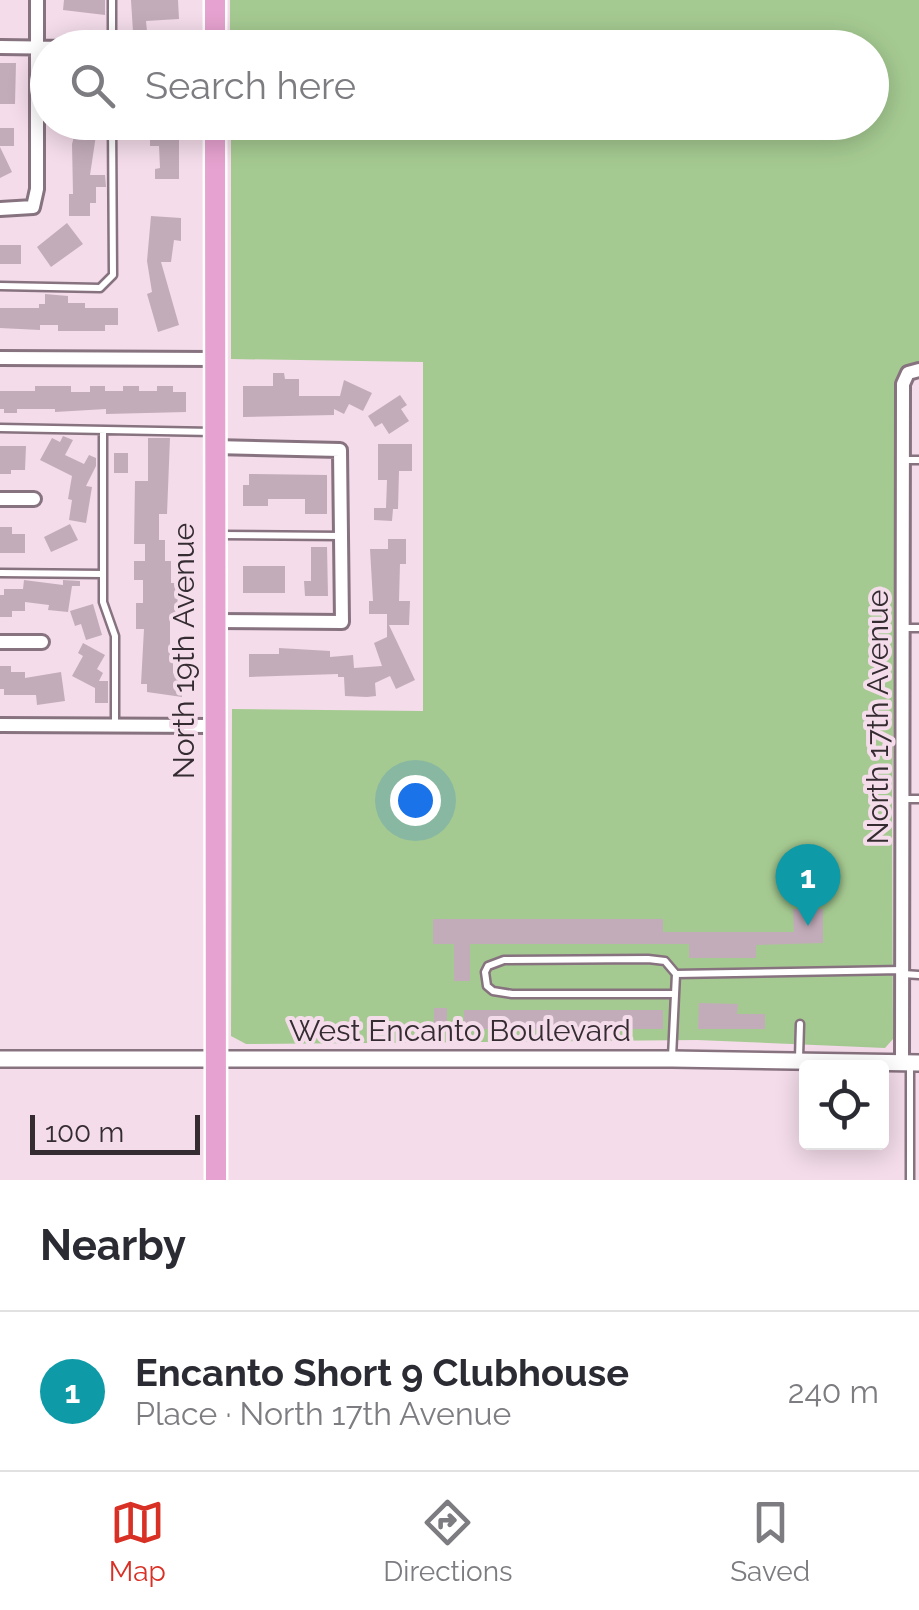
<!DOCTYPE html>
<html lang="en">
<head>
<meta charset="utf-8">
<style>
  body { margin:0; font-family:Raleway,sans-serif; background:#f2f2f3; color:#2b2b33 }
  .controls { position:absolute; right:30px; bottom:30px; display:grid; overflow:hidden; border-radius:10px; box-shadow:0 5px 25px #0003 }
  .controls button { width:90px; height:90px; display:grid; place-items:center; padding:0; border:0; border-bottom:2px solid #e1e1e2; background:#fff; color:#2b2b33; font:50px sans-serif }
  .scale { position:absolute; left:30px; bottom:25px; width:170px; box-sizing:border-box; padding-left:10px; border:5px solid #352c32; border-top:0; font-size:28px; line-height:35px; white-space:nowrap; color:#352c32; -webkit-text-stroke:8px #f4dcea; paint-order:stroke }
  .you { position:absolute; left:415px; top:800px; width:35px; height:35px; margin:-25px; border:8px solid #fff; border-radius:50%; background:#1a73e8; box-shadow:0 0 0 15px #1a73e833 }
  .badge { display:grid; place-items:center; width:65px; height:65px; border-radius:50%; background:#d93025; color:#fff; font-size:32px; font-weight:700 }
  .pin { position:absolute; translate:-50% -82px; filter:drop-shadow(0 2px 5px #0008) }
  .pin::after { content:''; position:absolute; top:52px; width:35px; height:30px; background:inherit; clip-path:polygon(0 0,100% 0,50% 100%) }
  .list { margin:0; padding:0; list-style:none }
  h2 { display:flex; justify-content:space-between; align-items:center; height:130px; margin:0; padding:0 40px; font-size:42px }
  h2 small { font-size:32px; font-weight:400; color:#7c7c81 }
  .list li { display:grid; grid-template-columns:65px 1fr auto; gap:30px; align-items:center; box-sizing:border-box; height:160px; padding:0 40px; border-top:2px solid #e1e1e2 }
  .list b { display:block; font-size:38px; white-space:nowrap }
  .list p { margin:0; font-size:32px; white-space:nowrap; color:#7c7c81 }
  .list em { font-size:32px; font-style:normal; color:#7c7c81 }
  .icon { flex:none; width:55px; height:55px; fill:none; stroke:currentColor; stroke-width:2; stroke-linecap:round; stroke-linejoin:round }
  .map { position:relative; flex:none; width:919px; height:1180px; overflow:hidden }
  .search { position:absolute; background:#fff; box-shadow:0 5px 25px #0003; left:30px; right:30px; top:30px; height:110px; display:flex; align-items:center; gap:25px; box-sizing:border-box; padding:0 35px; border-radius:55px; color:#7c7c81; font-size:38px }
  .sheet { height:290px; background:#fff }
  nav { display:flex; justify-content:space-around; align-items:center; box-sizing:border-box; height:140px; border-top:2px solid #e1e1e2; background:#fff; font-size:28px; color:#7c7c81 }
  nav a { display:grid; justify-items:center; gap:5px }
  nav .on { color:#d93025 }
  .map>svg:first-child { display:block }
  .green { fill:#a5ca91 }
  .building { fill:#c3acba }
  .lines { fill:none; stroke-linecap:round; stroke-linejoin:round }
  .service-casing { stroke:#87727f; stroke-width:11 }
  .minor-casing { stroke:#87727f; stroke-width:18 }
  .tertiary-casing { stroke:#87727f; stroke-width:20 }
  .primary-casing { stroke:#fff; stroke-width:25 }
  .service { stroke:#fff; stroke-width:6 }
  .minor { stroke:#fff; stroke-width:12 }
  .tertiary { stroke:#fff; stroke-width:15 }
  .primary { stroke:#e6a2d0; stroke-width:20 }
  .labels { text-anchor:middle; stroke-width:8; stroke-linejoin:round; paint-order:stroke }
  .street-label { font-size:30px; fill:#352c32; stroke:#f4dcea }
</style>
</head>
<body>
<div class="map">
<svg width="919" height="1180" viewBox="0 0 919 1180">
  <rect width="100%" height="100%" fill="#f4dcea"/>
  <!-- green -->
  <path class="green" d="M230 0H919V362L900 370 892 805 893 1039 885 1048 697 1040 246 1044 231 1036 232 709 423 711V362L231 359V123L872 122V48L230 47Z"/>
  <!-- building -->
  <path class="building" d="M64 0H105V15L63 10Z
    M131 0H178L179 19 146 21 147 31 133 32Z
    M0 63H16L15 104H0Z
    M78 122H98L90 175H105L106 187H96V203H90V216H69V194H73L72 144Z
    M0 128H14V146H0Z
    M150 132H179V179H155V169L160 168 159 146H150Z
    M0 147 12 172 0 178Z
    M151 216 181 218V241L174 240 171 262H161L179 325 158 332 147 294 152 292 147 261Z
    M67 223 83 244 51 267 37 247Z
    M0 245H21V264H0Z
    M45 294 68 296V303H85V308H118V325H105V331H58V325H40V330L0 328V308H39V304H45Z
    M273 373H284L285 379H299V396H340L344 380 372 393 363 411 349 404 344 414 334 409V415L243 417V386H273Z
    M35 386H71V392H90V386H105V391H123V386H139V391H157V386H173V392H186V412L106 414V409L55 412V409H17V413H4V409H0V391H35Z
    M400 395 407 405 401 409 409 421 389 434 382 423 375 427 368 416Z
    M63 436 73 440 65 455 84 464 89 455 96 458V466L86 486 92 487 86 523 69 520 72 500 68 499 72 476 40 460 52 438 60 442Z
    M148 438H170L167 514H159V540H165V561H171V583H179L176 620H170V660H173V673L182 674V697L147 692V684H141L144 629H136V603H143V580H134V561H145V544H134L135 481H148Z
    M378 444H412V471H399L398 509H393L392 521 374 520V508H386L387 480H378Z
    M0 446H26L25 470H11V474H0Z
    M114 453H128V473H114Z
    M249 474 327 475V514H305V499H268V506H243V485H249Z
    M70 524 78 540 51 552 44 537Z
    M0 527H12V534H25V553H0Z
    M388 539H406V564H400L399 601H410L409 625H389L415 680 396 689 390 676 375 683 376 696 367 697 345 696 344 677H338V674L249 677V654H279V648L330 651V657L353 655 354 668 382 666 374 643 387 637V614H369V601H373L370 549H388Z
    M311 547H327L328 596H305L304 581H311Z
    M243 566H285V593H243Z
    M24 580 63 585V580L80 581V586H72L68 612 48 610 49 605 25 602V611H12V617H0V595H4V589H23Z
    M93 604 102 635 86 640 81 624 75 626 70 611Z
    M83 643 105 655 97 669 103 673 99 681H108V703H95V688L72 676 83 656 78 653Z
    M0 666H11V672H25V678L61 672 65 701 37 705 36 695H4V689H0Z
    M793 909H823V943L756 945V958H689V944H470V981H454V944H433V919H663V932H794Z
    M699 1003 738 1004 737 1014H765V1029H698Z
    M434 1008H447V1025H434Z
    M464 1010H663V1029H464Z"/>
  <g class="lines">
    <!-- service casing -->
    <g class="service-casing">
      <path id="service" d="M112 48V0
        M0 286 100 288 113 275 112 122
        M0 428 213 432
        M103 432V602L115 636V724
        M904 460H919
        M221 535 342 536
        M0 573 103 574
        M904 628H919
        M904 799H919
        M903 974 919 975
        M675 994H512L493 991 487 986 485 972 488 966 504 960 648 959 665 961 676 974
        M672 1057 676 974 902 970
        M799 1058 800 1024
        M910 1066V1180"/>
    </g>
    <!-- minor casing -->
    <g class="minor-casing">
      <path id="minor" d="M0 47 71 48
        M0 209 33 207 37 189V0
        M0 358 214 359
        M0 499H34
        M214 621 342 622 340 450 214 447
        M0 642H42
        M0 725 214 726
        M902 1063 903 384 908 373 919 370"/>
    </g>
    <!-- tertiary casing -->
    <g class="tertiary-casing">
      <path id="tertiary" d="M0 1059H672L919 1063"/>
    </g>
    <!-- primary casing -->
    <g class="primary-casing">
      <path id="primary" d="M215 0V48
        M215 122 216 1180"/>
    </g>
    <!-- service -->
    <use href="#service" class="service"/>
    <!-- minor -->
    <use href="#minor" class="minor"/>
    <!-- tertiary -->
    <use href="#tertiary" class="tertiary"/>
    <!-- primary -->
    <use href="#primary" class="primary"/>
  </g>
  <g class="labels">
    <!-- street labels -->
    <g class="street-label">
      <text transform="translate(184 651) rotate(-90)" y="10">North 19th Avenue</text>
      <text transform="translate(878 717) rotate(-90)" y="10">North 17th Avenue</text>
      <text x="460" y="1041">West Encanto Boulevard</text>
    </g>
  </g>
</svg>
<div class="controls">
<button><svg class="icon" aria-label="locate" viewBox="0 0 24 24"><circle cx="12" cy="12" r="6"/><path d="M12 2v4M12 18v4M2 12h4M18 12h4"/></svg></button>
</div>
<div class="scale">100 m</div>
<div class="you"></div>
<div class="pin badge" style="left:808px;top:926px;background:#0f9aa8">1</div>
<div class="search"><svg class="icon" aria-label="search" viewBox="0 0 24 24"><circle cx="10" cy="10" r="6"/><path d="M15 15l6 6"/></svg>Search here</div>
</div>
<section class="sheet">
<h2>Nearby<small></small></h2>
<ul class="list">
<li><span class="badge" style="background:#0f9aa8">1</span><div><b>Encanto Short 9 Clubhouse</b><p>Place · North 17th Avenue</p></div><em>240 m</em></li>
</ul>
</section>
<nav>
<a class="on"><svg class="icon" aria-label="map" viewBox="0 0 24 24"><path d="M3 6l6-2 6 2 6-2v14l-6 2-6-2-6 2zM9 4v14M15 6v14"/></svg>Map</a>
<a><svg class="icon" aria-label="directions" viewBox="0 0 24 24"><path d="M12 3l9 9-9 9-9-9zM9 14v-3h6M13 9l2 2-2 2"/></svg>Directions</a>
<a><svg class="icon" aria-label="saved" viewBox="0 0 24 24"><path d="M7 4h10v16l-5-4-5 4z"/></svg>Saved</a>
</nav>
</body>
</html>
